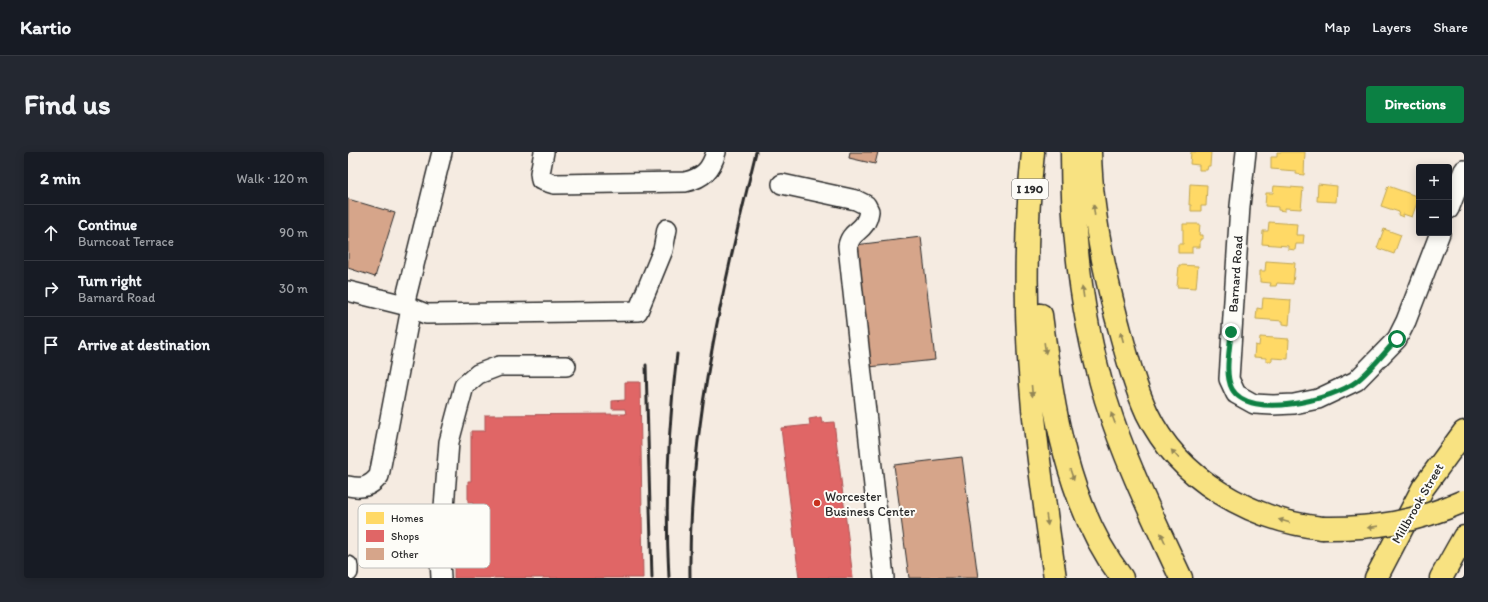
<!DOCTYPE html>
<html lang="en">
<head>
<meta charset="utf-8">
<style>
  body { margin:0; font-family:Itim,sans-serif; background:#242831; color:#f1f3f6 }
  .controls { position:absolute; right:12px; top:12px; display:grid; overflow:hidden; border-radius:4px; box-shadow:0 2px 10px #0003 }
  .controls button { width:36px; height:36px; display:grid; place-items:center; padding:0; border:0; border-bottom:1px solid #363941; background:#171b24; color:#f1f3f6; font:20px sans-serif }
  .stop { position:absolute; width:12px; height:12px; margin:-9px; border:3px solid #0b8043; border-radius:50%; background:#fff }
  .stop.end { background:#0b8043; border-color:#fff; box-shadow:0 1px 4px #0008 }
  .list { margin:0; padding:0; list-style:none }
  h2 { display:flex; justify-content:space-between; align-items:center; height:52px; margin:0; padding:0 16px; font-size:17px }
  h2 small { font-size:13px; font-weight:400; color:#9ea1a6 }
  .list li { display:grid; grid-template-columns:26px 1fr auto; gap:12px; align-items:center; box-sizing:border-box; height:56px; padding:0 16px; border-top:1px solid #363941 }
  .list b { display:block; font-size:15px; white-space:nowrap }
  .list p { margin:0; font-size:13px; white-space:nowrap; color:#9ea1a6 }
  .list em { font-size:13px; font-style:normal; color:#9ea1a6 }
  .icon { flex:none; width:22px; height:22px; fill:none; stroke:currentColor; stroke-width:2; stroke-linecap:round; stroke-linejoin:round }
  .map { position:relative; flex:none; width:1116px; height:426px; overflow:hidden; border-radius:4px }
  header { display:flex; align-items:center; gap:24px; box-sizing:border-box; height:56px; padding:0 20px; background:#171b24; border-bottom:1px solid #363941 }
  header strong { font-size:19px }
  nav { display:flex; gap:22px; margin-inline-start:auto; font-size:14px }
  .intro { display:flex; align-items:center; justify-content:space-between; box-sizing:border-box; height:96px; padding:0 24px }
  h1 { margin:0; font-size:28px }
  .button { padding:10px 18px; border-radius:4px; background:#0b8043; color:#fff; font-size:14px; font-weight:700 }
  main { display:flex; gap:24px; padding:0 24px }
  aside { flex:1; background:#171b24; border-radius:4px; box-shadow:0 2px 10px #0003 }
  .map>svg:first-child { display:block }
  .homes { fill:#ffd966; stroke:#bfa554 }
  .shops { fill:#e06666; stroke:#aa5454 }
  .building { fill:#d6a58a; stroke:#2b2b2b }
  .lines { fill:none; stroke-linecap:round; stroke-linejoin:round }
  .minor-casing { stroke:#2b2b2b; stroke-width:22 }
  .major-casing { stroke:#2b2b2b; stroke-width:25 }
  .highway-casing { stroke:#2b2b2b; stroke-width:25 }
  .minor { stroke:#fdfcf7; stroke-width:19 }
  .major { stroke:#f8e281; stroke-width:22 }
  .highway { stroke:#f8e281; stroke-width:22 }
  .rail { stroke:#2b2b2b; stroke-width:3 }
  .highway-bridge-casing { stroke:#2b2b2b; stroke-width:25; stroke-linecap:butt }
  .highway-bridge { stroke:#f8e281; stroke-width:22 }
  .oneway { fill:#928656 }
  .route { stroke:#0b8043; stroke-width:5 }
  .poi-dot { fill:#c8321e; stroke:#fdfcf7; stroke-width:1.5 }
  .labels { text-anchor:middle; stroke-width:4; stroke-linejoin:round; paint-order:stroke }
  .shield { fill:#fdfcf7; stroke:#6a6a68; stroke-width:1 }
  .shield-label { font-size:12px; font-weight:bold; fill:#2b2b2b }
  .street-label { font-size:13px; fill:#2b2b2b; stroke:#fdfcf7 }
  .poi-label { font-size:13px; fill:#2b2b2b; stroke:#fdfcf7; text-anchor:start }
  .key { fill:#fdfcf7; stroke:#bebdba; stroke-width:1 }
  .key-label { font-size:11px; fill:#2b2b2b }
</style>
</head>
<body>
<header>
<strong>Kartio</strong>
<nav><a>Map</a><a>Layers</a><a>Share</a></nav>
</header>
<div class="intro"><h1>Find us</h1><a class="button">Directions</a></div>
<main>
<aside>
<h2>2 min<small>Walk · 120 m</small></h2>
<ul class="list">
<li><svg class="icon" aria-label="ahead" viewBox="0 0 24 24"><path d="M12 20V5M6 11l6-6 6 6"/></svg><div><b>Continue</b><p>Burncoat Terrace</p></div><em>90 m</em></li>
<li><svg class="icon" aria-label="right" viewBox="0 0 24 24"><path d="M7 20v-9h11M14 6l5 5-5 5"/></svg><div><b>Turn right</b><p>Barnard Road</p></div><em>30 m</em></li>
<li><svg class="icon" aria-label="arrive" viewBox="0 0 24 24"><path d="M6 21V4h12l-3 4 3 4H6"/></svg><div><b>Arrive at destination</b></div></li>
</ul>
</aside>
<div class="map">
<svg width="1116" height="426" viewBox="0 0 1116 426">
  <rect width="100%" height="100%" fill="#f5ebe1"/>
  <filter id="ink" filterUnits="userSpaceOnUse"><feTurbulence type="fractalNoise" baseFrequency=".025" numOctaves="2"/><feDisplacementMap in="SourceGraphic" scale="8" xChannelSelector="R" yChannelSelector="G"/><feConvolveMatrix kernelMatrix="1 2 1 2 8 2 1 2 1" color-interpolation-filters="sRGB"/></filter>
  <g filter="url(#ink)">
    <!-- homes -->
    <path class="homes" d="M843 0H863L862 14H860L859 18H851V13L842 12Z
      M929 0H957L956 23 948 22V19L923 17V5H929Z
      M842 32 859 33 858 54H853V59H843V53H841Z
      M970 32 989 34 988 50 969 49Z
      M926 34 955 36 953 57 937 56V59L930 58V55L917 54 918 41H925Z
      M1040 34 1071 45 1064 65 1055 62V65L1050 63 1051 60 1033 54Z
      M921 70 949 72 948 83H956L955 92H948L947 98 940 97V94L914 92 915 79H920Z
      M835 72H852L851 83H855V87H852V95H844V101H830V92H835Z
      M1036 77 1053 83 1046 102 1029 96Z
      M918 109 947 111 945 132 929 131 928 134H922L923 131 912 130V119H917Z
      M831 113 850 114 848 136 829 135Z
      M915 146 943 148 941 173 935 172V169L908 167 909 156 914 157Z
      M912 185 941 187 940 207 924 206V209H918V206L906 205 907 193 911 194Z"/>
    <!-- shops -->
    <path class="shops" d="M277 230H292L295 426H106V412H108V403L123 402V412H139L138 365H125V351H120V329H123V279H137V263L278 262 277 257H264V249L277 248Z
      M473 265 474 271 486 270 505 426H451L433 276 462 273 461 267Z"/>
    <!-- building -->
    <path class="building" d="M502 0H530L527 12 501 6Z
      M0 47 47 61 27 125 0 116Z
      M573 85 587 208 521 215 507 93Z
      M614 305 630 426H561L546 313Z"/>
    <g class="lines">
      <!-- minor casing -->
      <g class="minor-casing">
        <path id="minor" d="M196 0 192 21 193 28 206 32 337 30C355 26 363 18 368 0
          M898 0 892 54 881 227 888 242 906 252 925 253 946 252 970 247 1008 229 1049 187 1058 169 1092 81
          M434 32 508 48 518 53 521 59C518 81 503 77 500 94L536 426
          M1101 57 1116 18
          M0 139 56 153 94 0
          M56 153 78 162 290 159 315 98 319 77
          M0 334C14 337 22 335 31 324L63 156
          M0 414V420
          M93 426 92 408 101 290 116 234 130 222 151 214H218"/>
      </g>
      <!-- major casing -->
      <g class="major-casing">
        <path id="major" d="M1028 426 1075 336 1116 280"/>
      </g>
      <!-- highway casing -->
      <g class="highway-casing">
        <path id="highway" d="M685 0C675 99 677 201 690 300 695 342 701 384 707 426
          M724 0C724 83 734 168 758 248 777 309 806 368 833 426
          M742 0C743 56 754 110 768 164 777 197 785 230 799 261 831 328 903 368 974 376
          M693 163C705 253 717 351 774 426
          M1093 426 1116 385"/>
      </g>
      <!-- minor -->
      <use href="#minor" class="minor"/>
      <!-- major -->
      <use href="#major" class="major"/>
      <!-- highway -->
      <use href="#highway" class="highway"/>
      <!-- rail -->
      <path class="rail" d="M298 213 304 426
        M321 426C317 351 320 276 329 202
        M342 426C340 281 374 140 408 0"/>
      <!-- highway-bridge casing -->
      <g class="highway-bridge-casing">
        <path id="highway-bridge" d="M974 376C1026 377 1068 370 1116 349"/>
      </g>
      <!-- highway-bridge -->
      <use href="#highway-bridge" class="highway-bridge"/>
    </g>
    <!-- one-way arrows -->
    <defs><path id="oneway-solid" d="M-6-.8H1V-3.2L6.5 0L1 3.2V.8H-6Z"/></defs>
    <g class="oneway">
      <use href="#oneway-solid" transform="translate(746 58) rotate(-97)"/>
      <use href="#oneway-solid" transform="translate(735 140) rotate(-98)"/>
      <use href="#oneway-solid" transform="translate(774 185) rotate(-105)"/>
      <use href="#oneway-solid" transform="translate(697 196) rotate(82)"/>
      <use href="#oneway-solid" transform="translate(684 239) rotate(85)"/>
      <use href="#oneway-solid" transform="translate(765 266) rotate(-111)"/>
      <use href="#oneway-solid" transform="translate(827 302) rotate(-132)"/>
      <use href="#oneway-solid" transform="translate(724 323) rotate(71)"/>
      <use href="#oneway-solid" transform="translate(699 368) rotate(82)"/>
      <use href="#oneway-solid" transform="translate(936 369) rotate(-164)"/>
      <use href="#oneway-solid" transform="translate(1025 375) rotate(172)"/>
      <use href="#oneway-solid" transform="translate(815 386) rotate(-114)"/>
    </g>
  </g>
  <g class="lines" filter="url(#ink)">
    <!-- route -->
    <path class="route" d="M883 180C882 197 876 221 884 237 902 269 986 247 1009 229 1024 217 1036 201 1049 187"/>
  </g>
  <!-- markers -->
  <circle class="poi-dot" cx="469" cy="351" r="4"/>
  <g class="labels">
    <!-- shield labels -->
    <rect class="shield" x="664" y="27" width="36" height="20" rx="3"/>
    <g class="shield-label">
      <text x="682" y="41">I 190</text>
    </g>
    <!-- street labels -->
    <g class="street-label">
      <text transform="translate(887 122) rotate(-86)" y="5">Barnard Road</text>
      <text transform="translate(1069 351) rotate(-60)" y="5">Millbrook Street</text>
    </g>
    <!-- poi labels -->
    <g class="poi-label">
      <text x="477" y="349">Worcester<tspan x="477" dy="15">Business Center</tspan></text>
    </g>
  </g>
  <!-- legend -->
  <rect x="10" y="352" width="132" height="64" rx="6" class="key"/>
  <rect x="18" y="360" width="18" height="12" fill="#ffd966"/>
  <rect x="18" y="378" width="18" height="12" fill="#e06666"/>
  <rect x="18" y="396" width="18" height="12" fill="#d6a58a"/>
  <g class="key-label">
    <text x="43" y="370">Homes</text>
    <text x="43" y="388">Shops</text>
    <text x="43" y="406">Other</text>
  </g>
</svg>
<div class="controls">
<button>+</button>
<button>−</button>
</div>
<div class="stop" style="left:1049px;top:187px"></div>
<div class="stop end" style="left:883px;top:180px"></div>
</div>
</main>
</body>
</html>
